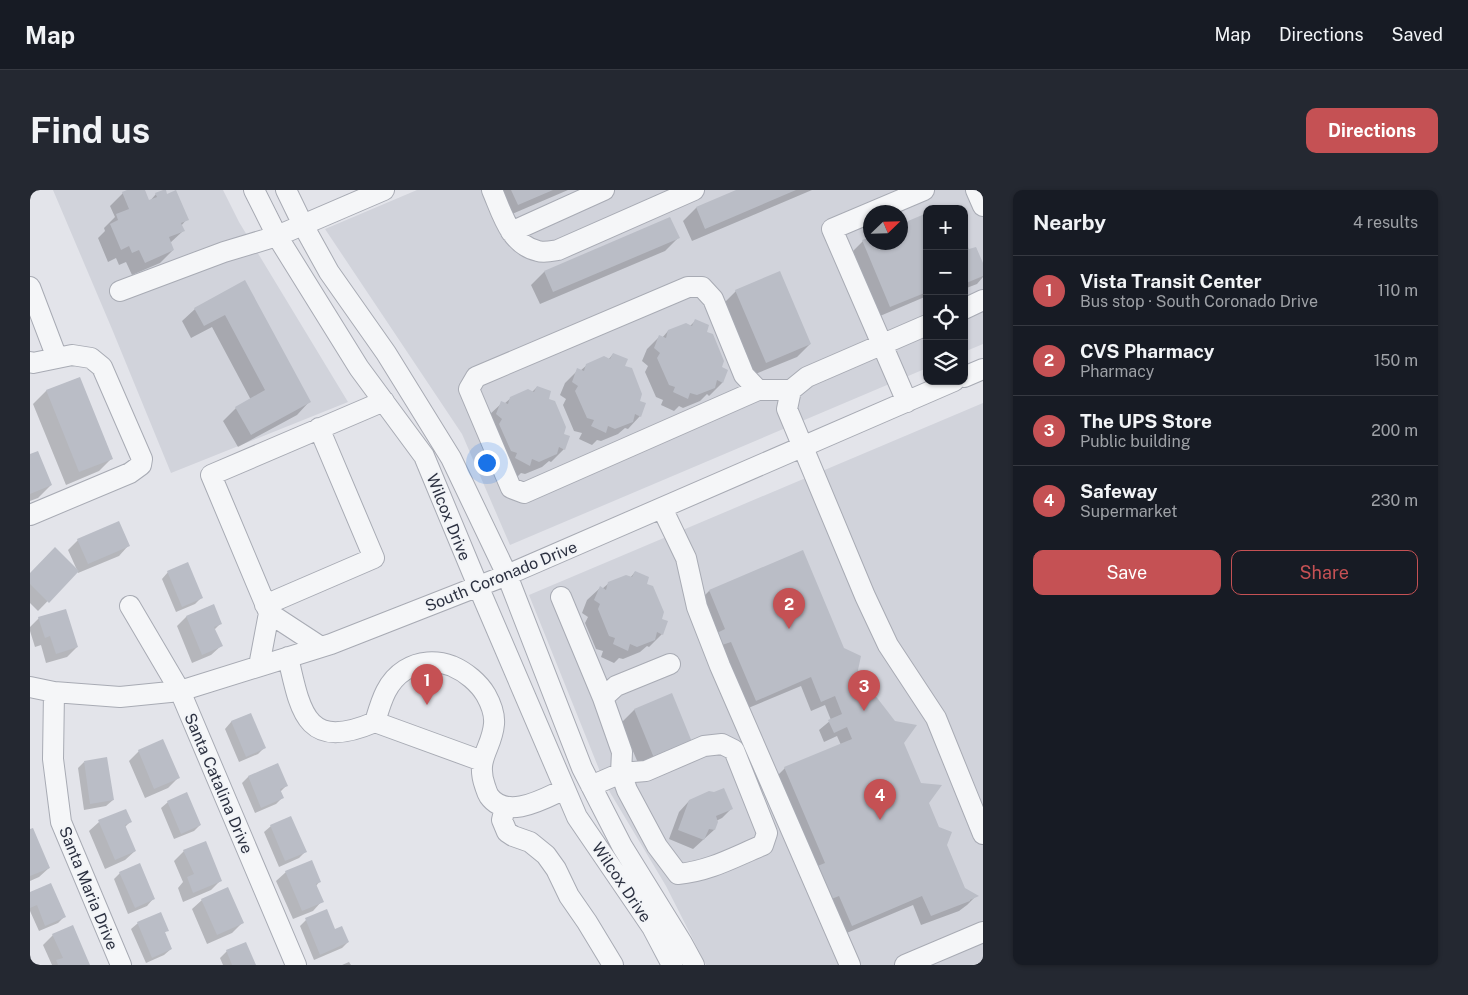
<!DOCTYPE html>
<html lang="en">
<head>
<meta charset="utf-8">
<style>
  body { margin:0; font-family:"Public Sans",sans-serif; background:#242831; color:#f1f3f6 }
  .controls { position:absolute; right:15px; top:15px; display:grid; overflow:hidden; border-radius:10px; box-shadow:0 1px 4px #0004 }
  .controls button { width:45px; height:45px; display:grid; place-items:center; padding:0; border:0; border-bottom:1px solid #363941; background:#171b24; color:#f1f3f6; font:25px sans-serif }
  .compass { position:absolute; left:833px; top:15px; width:45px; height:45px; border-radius:50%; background:#171b24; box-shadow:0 1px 4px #0004; rotate:67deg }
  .you { position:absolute; left:456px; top:272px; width:18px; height:18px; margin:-12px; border:4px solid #fff; border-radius:50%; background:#1a73e8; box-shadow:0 0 0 8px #1a73e833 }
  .badge { display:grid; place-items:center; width:32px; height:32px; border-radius:50%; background:#c55154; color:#fff; font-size:16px; font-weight:700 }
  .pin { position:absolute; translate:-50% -41px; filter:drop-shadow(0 1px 2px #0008) }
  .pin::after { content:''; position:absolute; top:26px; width:18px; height:15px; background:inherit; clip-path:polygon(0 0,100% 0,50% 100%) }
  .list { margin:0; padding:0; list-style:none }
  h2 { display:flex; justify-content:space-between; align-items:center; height:65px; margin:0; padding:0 20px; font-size:21px }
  h2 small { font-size:16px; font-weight:400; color:#9ea1a6 }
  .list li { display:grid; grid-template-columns:32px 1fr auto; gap:15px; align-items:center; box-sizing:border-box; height:70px; padding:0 20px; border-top:1px solid #363941 }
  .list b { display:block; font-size:19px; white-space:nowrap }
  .list p { margin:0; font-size:16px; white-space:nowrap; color:#9ea1a6 }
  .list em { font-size:16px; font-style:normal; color:#9ea1a6 }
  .actions { display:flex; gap:10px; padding:15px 20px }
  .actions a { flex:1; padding:11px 0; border:1px solid #c55154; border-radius:10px; text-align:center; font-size:18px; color:#c55154 }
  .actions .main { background:#c55154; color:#fff }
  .icon { flex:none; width:28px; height:28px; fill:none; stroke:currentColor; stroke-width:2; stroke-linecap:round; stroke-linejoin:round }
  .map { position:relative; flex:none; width:953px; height:775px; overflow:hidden; border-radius:10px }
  header { display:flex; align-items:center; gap:30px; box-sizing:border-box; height:70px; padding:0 25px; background:#171b24; border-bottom:1px solid #363941 }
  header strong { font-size:24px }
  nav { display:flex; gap:28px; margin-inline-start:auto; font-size:18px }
  .intro { display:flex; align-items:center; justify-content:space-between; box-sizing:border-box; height:120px; padding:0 30px }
  h1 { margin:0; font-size:35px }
  .button { padding:12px 22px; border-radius:10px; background:#c55154; color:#fff; font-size:18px; font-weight:700 }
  main { display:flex; gap:30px; padding:0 30px }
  aside { flex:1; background:#171b24; border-radius:10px; box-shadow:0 1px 4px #0004 }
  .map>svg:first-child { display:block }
  .built { fill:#d1d3db; fill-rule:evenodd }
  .shadow { fill:#0003 }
  .building { fill:#babdc6 }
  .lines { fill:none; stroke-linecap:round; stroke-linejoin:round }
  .minor-casing { stroke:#a8abb4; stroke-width:22 }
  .minor { stroke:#f5f6f8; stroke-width:20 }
  .labels { text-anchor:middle; stroke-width:4; stroke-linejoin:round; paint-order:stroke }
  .street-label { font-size:16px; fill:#2c3141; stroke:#f2f4f7 }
</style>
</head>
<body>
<header>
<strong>Map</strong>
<nav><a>Map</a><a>Directions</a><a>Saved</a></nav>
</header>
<div class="intro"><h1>Find us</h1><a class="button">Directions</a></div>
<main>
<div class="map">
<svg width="953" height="775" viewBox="0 0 953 775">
  <rect width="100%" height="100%" fill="#e3e4ea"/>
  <!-- built -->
  <path class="built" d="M23 0H193L209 32 318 212 141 283 82 139Z
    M387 0H953V154L934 162V19H897V178L480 355 432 244 295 39ZM841 22H871V52H841Z
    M953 213V775H676L636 696 575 594 499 405Z"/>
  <!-- shadow -->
  <path class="shadow" d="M100 0H114L119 12 126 4 137 5 157 29 151 36 153 41 140 53 143 60 130 73 102 85 96 72 89 75 86 68 78 72 68 48 75 41 74 38 85 27 80 16 93 3Z
    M473 0H538L475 27 466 7Z
    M709 0H782L662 51 653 31 666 18Z
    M919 15 921 19H911Z
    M897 25V106L850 126 823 61 833 51 841 48V52H871V36Z
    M640 28 648 48 635 61 510 114 501 95 514 82Z
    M934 52 938 61 946 58 953 76V87L947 94 934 99Z
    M214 92 279 212 267 225 208 257 193 231 206 218 221 210 182 137 161 148 152 131 165 119Z
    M706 101 780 154 767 167 723 185 693 114Z
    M665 131 675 143 690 178 696 180 692 193 679 206 677 204 670 211 653 218 649 216 644 221 631 215 633 210 626 207 615 182 618 176 612 171 617 159 630 146 632 148 638 141 660 136Z
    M583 164 593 177 608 211 610 226 598 239 595 238 588 244 571 251 567 250 562 255 549 249 552 243 544 241 533 215 536 209 530 205 535 193 548 180 550 181 557 175 578 170Z
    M49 188 82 268 69 281 36 295 3 214 16 201Z
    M507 197 517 209 532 244 534 259 521 272 519 271 512 277 495 284 491 283 486 288 459 225 472 213 474 214 481 208 502 202Z
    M0 266 21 295 8 308 0 311Z
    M48 350 98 356 89 366 48 383 47 381 8 421 0 413V385L47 380 38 360Z
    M138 382 171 408 165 414 146 422 132 389Z
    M605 382 615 394 630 429 632 444 619 457 617 456 610 462 593 469 589 468 584 473 571 467 573 461 566 459 555 433 558 427 552 423 557 410 570 398 572 399 579 393 600 388Z
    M679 401 814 459 827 480 830 487 873 553 934 699 946 706 937 715 929 721 891 735 883 715 812 745 745 588 755 578 811 555 807 546 794 552 789 540 801 530 795 515 781 521 771 496 716 519 670 410Z
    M183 415 191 433 184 440 191 456 181 465 162 473 147 436 156 427Z
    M9 428 47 457 37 467 16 473 11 455 5 457 0 441V437Z
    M641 505 661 552 611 580 591 533 604 520Z
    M220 524 234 558 228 564 209 572 195 539 201 532Z
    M109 561 148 588 138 598 115 608 99 571Z
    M54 572 83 610 76 616 54 620 48 578Z
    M247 574 256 596 250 602 252 608 246 614 225 623 212 593 218 587Z
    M659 611 702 618 692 628 686 631 684 640 663 659 639 649 649 622Z
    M138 612 170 635 164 641 144 649 131 618Z
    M69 632H100L95 637 105 661 95 670 75 679 59 641Z
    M241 636 275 662 269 668 249 677 234 642Z
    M0 640 19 678 9 687 0 691Z
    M154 661 191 690 181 700 153 712 148 698 153 692 144 671Z
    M256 682 290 691 286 696 292 711 283 721 263 729 246 691Z
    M90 683 123 709 117 716 98 724 84 689Z
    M0 703 34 727 28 733 9 741 0 721Z
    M172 710 212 733 202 743 177 754 162 719Z
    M276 730 304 740 318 752 312 758 284 770 270 736Z
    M108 733 137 740 134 743 141 759 134 765 116 773 101 739Z
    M23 745 59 775H22L13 755Z
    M197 761 225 775H193L190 768Z
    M319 772 321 775H312Z"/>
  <!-- building -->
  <path class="building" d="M97 0H115L119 10 127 7 125 3 133 0H136L137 4 146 0 159 30 151 33 155 41 139 47 144 60 115 73 109 60 102 63 99 56 91 60 80 34 88 30 86 24 99 19 92 2Z
    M481 0H523L488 15Z
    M706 0H766L675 39 666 17Z
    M897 23V102L860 117 832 50 841 47V52H871V34Z
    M640 27 650 48 523 102 514 81Z
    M934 49 939 59 946 57 953 73V86L934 94Z
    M750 81 781 154 736 173 705 100Z
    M215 90 281 212 221 245 205 217 235 200 195 125 174 136 164 118Z
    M665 129 679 135 677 142 683 144 694 171 692 177 698 180 693 193 687 190 685 198 667 205 660 203 658 209 643 202 645 197 639 195 627 168 630 163 624 158 629 145 636 148 638 140 656 133 662 136Z
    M583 163 598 169 595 176 602 178 612 204 610 211 616 213 611 227 605 224 603 232 585 239 578 236 576 243 561 236 564 230 557 228 545 201 548 196 542 192 547 178 554 181 556 174 574 166 580 169Z
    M50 187 83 269 49 282 16 200Z
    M507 196 521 201 519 209 525 211 536 237 534 244 540 246 535 260 529 257 527 264 509 272 502 269 500 276 485 268 487 263 481 261 469 234 472 229 466 224 471 211 478 214 480 207 498 199 504 202Z
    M8 261 22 295 0 304V264Z
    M89 331 100 356 58 374 47 349Z
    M25 357 49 381 19 413 0 394V383Z
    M773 360 814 458 831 466 828 480 831 487 865 531 887 535 874 553 891 593 912 595 899 613 909 637 922 642 917 655 935 698 949 706 940 710V711L901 726 892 706 822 736 809 706 799 710 785 677 795 673 754 577 822 549 817 537 804 543 798 530 812 524 805 506 791 512 781 487 726 511 701 452 689 456 685 444 695 439 679 400Z
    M158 372 173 408 152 417 137 381Z
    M605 381 619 387 617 394 623 396 634 422 632 429 638 431 633 445 627 442 625 450 607 457 600 454 598 461 583 454 585 448 579 446 568 419 570 414 564 410 570 396 576 400 578 392 596 385 602 387Z
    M184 414 192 434 184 437 193 456 172 465 156 426Z
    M36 419 48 457 26 464 20 446 15 448 8 427Z
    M642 503 662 552 624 568 604 519Z
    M221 523 236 558 216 567 201 531Z
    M133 549 150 588 124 599 108 560Z
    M77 567 84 610 60 614 54 571Z
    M248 573 258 596 250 599 254 608 231 618 218 586Z
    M694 598 703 619 686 626 688 632 685 640 679 639 674 650 648 640 659 610 679 601 684 602Z
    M157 602 171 635 151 644 137 611Z
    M96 619 102 632 95 635 106 661 85 670 68 630Z
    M261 626 277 662 255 671 240 635Z
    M3 638 20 678 0 686V639Z
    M176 651 192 691 163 703 157 687 164 684 153 660Z
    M282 670 291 692 286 694 294 712 272 721 255 681Z
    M110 673 125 709 105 718 89 682Z
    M21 693 36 727 15 736 7 715 0 718V702Z
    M198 697 214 733 187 745 171 709Z
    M297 719 305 739 312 736 319 752 290 765 275 728Z
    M131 722 139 741 135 742 142 759 122 768 107 732Z
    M43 735 60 775H28L26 770 33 768 22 744Z
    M216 752 226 775H202L196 760Z"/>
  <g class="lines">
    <!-- minor casing -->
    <g class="minor-casing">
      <path id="minor" d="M224 0 247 46 329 178 394 266 448 396 547 627 622 737 642 775
        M256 0 273 35 299 82 356 163 421 268 477 385 552 578 592 656 652 753 664 775
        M462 0C472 23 480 55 508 61 514 63 522 61 528 60L664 0
        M946 0 953 16
        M481 42 574 0
        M0 97 27 168
        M90 101 194 62 247 46 354 0
        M934 119 953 110
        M897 135 777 187 761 200 757 219 835 406 858 455 906 528 953 644
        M0 172 3 173 42 165 61 168 72 177 112 269 111 275 100 283 0 325
        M934 187 953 179
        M728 200 494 303 481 298 439 199 446 187 658 97H672L683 109 714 185 728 200H761
        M877 212 802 39 894 0
        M632 318 656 368 667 417 690 476 820 775
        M531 407 573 508
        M235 415 344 368 289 238
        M100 416 150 501 266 775
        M239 423 291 457
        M258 467C271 525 277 561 345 532L452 571
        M229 476 239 423 181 285 354 211
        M0 497 24 502 90 507 150 501 301 454 477 385 924 191
        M24 502 23 569 31 632 91 775
        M345 532C351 512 356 492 375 480 389 471 406 470 422 476 436 482 449 493 456 505 461 514 465 523 464 534 462 559 445 568 455 596 456 599 457 603 459 606 477 631 515 608 535 599
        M561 596 591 583 616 581 674 556 692 554 704 560 737 643 733 655C704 667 680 681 648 684L627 656 597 600 591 583 592 562 573 508 586 496 640 474
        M475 617 472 630 477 642 483 646 500 652 516 665 526 679 539 706 557 732 583 775
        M875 775 953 742"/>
    </g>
    <!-- minor -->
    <use href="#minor" class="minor"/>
  </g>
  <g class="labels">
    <!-- street labels -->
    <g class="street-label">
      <text transform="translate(419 327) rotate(68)" y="6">Wilcox Drive</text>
      <text transform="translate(471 386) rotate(-22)" y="6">South Coronado Drive</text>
      <text transform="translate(189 593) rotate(67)" y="6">Santa Catalina Drive</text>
      <text transform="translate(592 692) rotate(56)" y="6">Wilcox Drive</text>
      <text transform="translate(59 698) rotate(68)" y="6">Santa Maria Drive</text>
    </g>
  </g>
</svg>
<div class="controls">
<button>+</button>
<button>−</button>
<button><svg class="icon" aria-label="locate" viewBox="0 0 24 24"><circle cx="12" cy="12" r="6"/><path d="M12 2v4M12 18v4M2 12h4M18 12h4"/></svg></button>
<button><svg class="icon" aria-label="layers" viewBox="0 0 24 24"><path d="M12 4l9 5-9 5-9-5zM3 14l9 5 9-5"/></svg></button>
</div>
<svg class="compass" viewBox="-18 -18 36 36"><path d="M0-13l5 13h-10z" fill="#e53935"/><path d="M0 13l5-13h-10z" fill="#9ea1a6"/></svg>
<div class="you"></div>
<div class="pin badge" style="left:397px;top:515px">1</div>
<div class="pin badge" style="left:759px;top:439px">2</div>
<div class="pin badge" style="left:834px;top:521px">3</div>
<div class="pin badge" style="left:850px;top:630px">4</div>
</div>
<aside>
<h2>Nearby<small>4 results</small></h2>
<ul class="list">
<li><span class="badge">1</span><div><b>Vista Transit Center</b><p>Bus stop · South Coronado Drive</p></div><em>110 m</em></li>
<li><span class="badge">2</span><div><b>CVS Pharmacy</b><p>Pharmacy</p></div><em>150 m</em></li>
<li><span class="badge">3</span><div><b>The UPS Store</b><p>Public building</p></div><em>200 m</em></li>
<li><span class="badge">4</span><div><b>Safeway</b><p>Supermarket</p></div><em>230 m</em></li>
</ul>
<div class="actions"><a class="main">Save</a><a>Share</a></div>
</aside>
</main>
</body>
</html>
